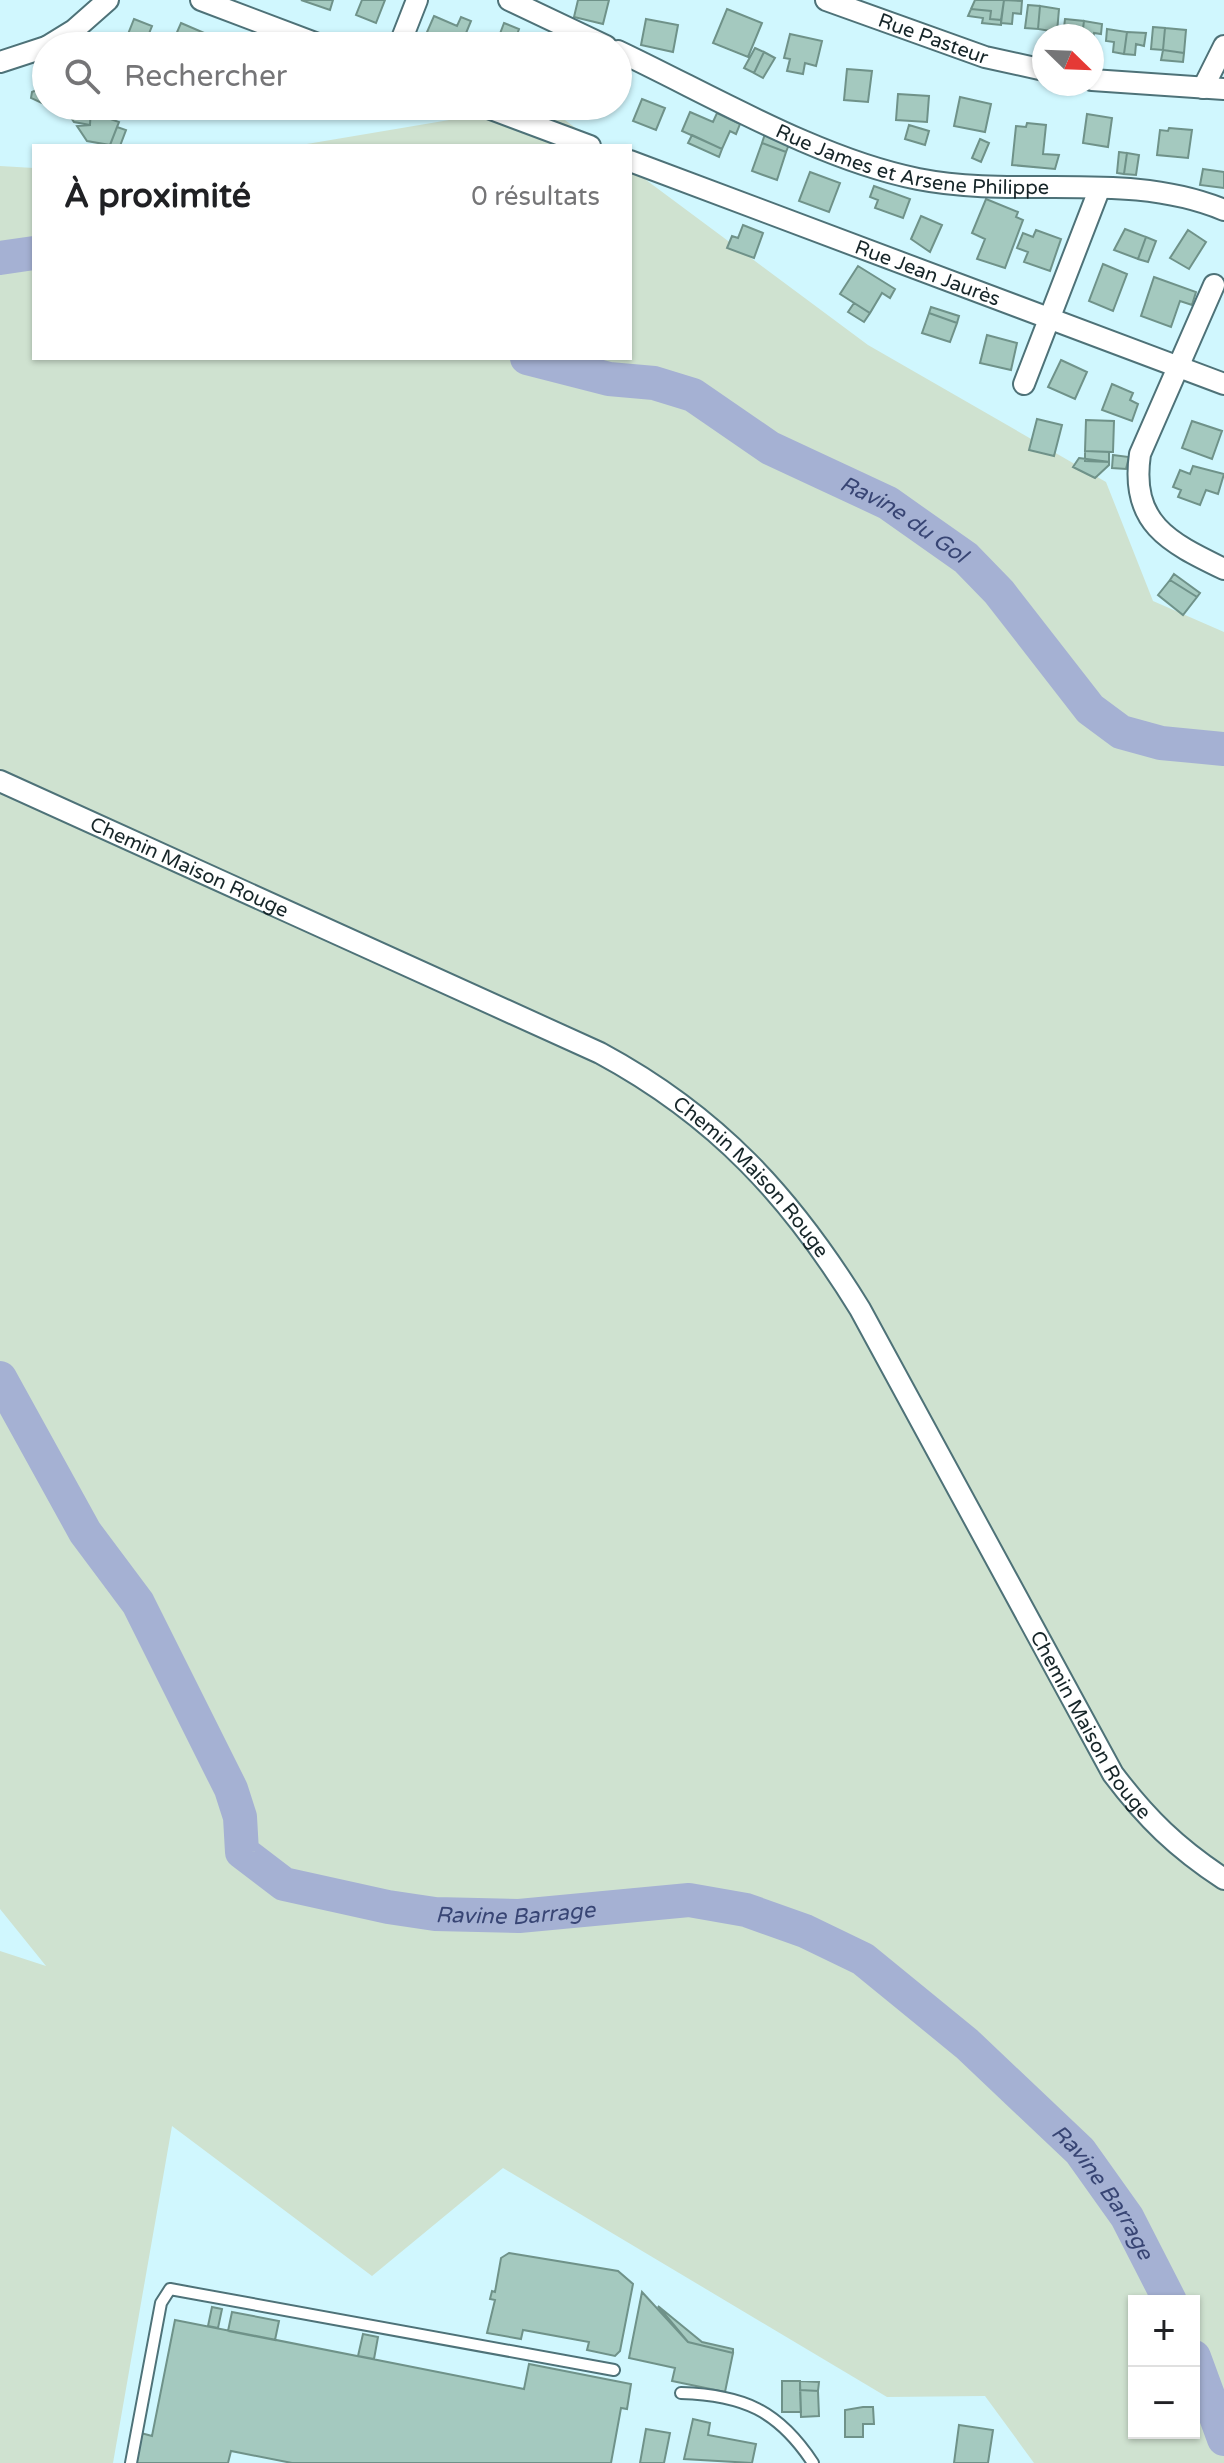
<!DOCTYPE html>
<html lang="fr">
<head>
<meta charset="utf-8">
<style>
  body { margin:0; font-family:"Varela Round",sans-serif; background:#f6f6f6; color:#202124 }
  .controls { position:absolute; right:24px; bottom:24px; display:grid; overflow:hidden; border-radius:0px; box-shadow:0 2px 6px #0004 }
  .controls button { width:72px; height:72px; display:grid; place-items:center; padding:0; border:0; border-bottom:2px solid #e0e0e0; background:#fff; color:#202124; font:40px sans-serif }
  .compass { position:absolute; left:1032px; top:24px; width:72px; height:72px; border-radius:50%; background:#fff; box-shadow:0 2px 6px #0004; rotate:113deg }
  .list { margin:0; padding:0; list-style:none }
  h2 { display:flex; justify-content:space-between; align-items:center; height:104px; margin:0; padding:0 32px; font-size:34px }
  h2 small { font-size:26px; font-weight:400; color:#757577 }
  .icon { flex:none; width:44px; height:44px; fill:none; stroke:currentColor; stroke-width:2; stroke-linecap:round; stroke-linejoin:round }
  .map { position:relative; flex:none; width:1224px; height:2463px; overflow:hidden }
  .search { position:absolute; background:#fff; box-shadow:0 2px 6px #0004; left:32px; top:32px; width:600px; height:88px; display:flex; align-items:center; gap:20px; box-sizing:border-box; padding:0 28px; border-radius:44px; color:#757577; font-size:30px }
  .panel { position:absolute; background:#fff; box-shadow:0 2px 6px #0004; left:32px; top:144px; width:600px; height:216px; border-radius:0px }
  .map>svg:first-child { display:block }
  .green { fill:#cfe2d0; fill-rule:evenodd }
  .lines { fill:none; stroke-linecap:round; stroke-linejoin:round }
  .river { stroke:#a5b1d3; stroke-width:34 }
  .building { fill:#a4c9bf; stroke:#6f9289; stroke-width:2 }
  .lane-casing { stroke:#4e7278; stroke-width:14 }
  .street-casing { stroke:#4e7278; stroke-width:24 }
  .lane { stroke:#fff; stroke-width:10 }
  .street { stroke:#fff; stroke-width:20 }
  .labels { text-anchor:middle; stroke-width:6; stroke-linejoin:round; paint-order:stroke }
  .street-label { font-size:20px; fill:#162528; stroke:#d0f7fe }
  .water-label { font-size:22px; font-style:italic; fill:#384574; stroke:#d0f7fe }
</style>
</head>
<body>
<div class="map">
<svg width="1224" height="2463" viewBox="0 0 1224 2463">
  <rect width="100%" height="100%" fill="#d0f7fe"/>
  <!-- green -->
  <path class="green" d="M533 106H546L600 146H295Z
    M0 166 34 168V358H630V168L868 345 1106 482 1153 601 1224 632V2463H1034L985 2396 887 2397 503 2168 372 2276 172 2126 113 2463H0V1951L46 1966 0 1909ZM1134 2301H1194V2433H1134Z"/>
  <g class="lines">
    <!-- river -->
    <g class="river">
      <path d="M0 258 34 253"/>
      <path id="s1" d="M527 358 609 379 654 383 693 395 770 448 888 503 966 558 999 592 1090 709 1121 732 1161 743 1224 749"/>
      <path id="s2" d="M0 1378 85 1532 138 1603 231 1789 240 1817 242 1852 284 1884 388 1907 435 1914 519 1916 689 1900 746 1910 805 1931 863 1959 967 2044 1080 2151 1127 2217 1170 2301"/>
      <path d="M1194 2357 1224 2439"/>
    </g>
  </g>
  <!-- building -->
  <path class="building" d="M301 0H333L330 10Z
    M362 0H385L376 23 356 15Z
    M578 0H609L603 24 574 17Z
    M975 0H1004L1001 20 990 19 991 11 971 9Z
    M1004 0 1022 1 1021 14 1013 13 1012 24 1001 23Z
    M1028 5 1040 6 1038 29 1025 28Z
    M1040 6 1059 9 1057 32 1038 29Z
    M727 9 762 23 748 57 713 43Z
    M971 9 991 11 990 19 1001 20V25L982 23 983 18 968 16Z
    M434 16 457 26 461 17 471 21 462 43 453 39 451 46H433L434 43 424 39Z
    M134 19 152 26 144 46 116 45 120 36 126 39Z
    M646 19 678 25 673 52 641 45Z
    M1065 19 1084 21 1082 36H1063Z
    M1084 21 1102 24 1101 34 1094 33 1092 44V36H1082Z
    M181 23 209 35 204 46H171Z
    M504 23 519 29 513 46H483L487 35 498 39Z
    M1153 27 1165 28 1163 50 1151 49Z
    M1165 28 1186 30 1184 53 1163 50Z
    M1107 29 1127 32 1124 54 1113 52 1114 42 1106 41Z
    M1127 32 1146 33 1144 46 1136 44 1135 55 1124 54Z
    M790 34 822 41 816 66 805 63 803 74 787 71 790 59 784 58Z
    M755 48 764 52 754 73 744 68Z
    M1163 50 1184 53 1183 62 1161 60Z
    M764 52 775 58 763 78 754 73Z
    M847 69 872 71 868 102 844 100Z
    M36 79 46 81V105L31 98 32 92 39 89Z
    M898 94 929 96 927 122 896 120Z
    M960 97 991 104 985 132 954 126Z
    M642 99 665 108 656 130 633 121Z
    M63 106H91L90 125 74 122Z
    M91 106 106 110 105 117 119 122 110 145 87 141 77 126 90 125Z
    M690 112 713 122 717 113 740 124 736 134 730 131 722 149 682 131Z
    M1087 114 1112 118 1108 147 1083 143Z
    M1027 123 1046 125 1043 154 1059 155 1055 169 1012 165 1016 126 1026 127Z
    M909 125 929 131 925 145 905 139Z
    M117 127 126 130 120 146 110 145Z
    M1169 128 1192 130 1188 158 1157 155 1160 130 1168 131Z
    M765 134 790 142 786 152 762 143Z
    M692 135 722 149 719 157 688 143Z
    M980 139 989 143 981 162 972 158Z
    M762 143 786 152 777 180 752 171Z
    M1119 152 1127 153 1124 174 1117 173Z
    M1127 153 1139 155 1136 175 1124 174Z
    M1203 169 1224 172V188L1200 185Z
    M810 172 840 183 829 212 799 201Z
    M874 186 910 199 903 218 875 208 878 200 870 197Z
    M986 199 1018 212 1016 217 1023 220 1005 268 977 259 985 239 972 233Z
    M921 216 942 225 930 252 911 239Z
    M743 225 763 233 754 258 727 248 732 236 738 238Z
    M1125 229 1146 237 1138 259 1114 250Z
    M1036 230 1061 239 1050 271 1024 262 1028 252 1017 248 1023 233 1033 237Z
    M1188 230 1206 242 1189 269 1170 258Z
    M1146 237 1156 241 1148 262 1138 259Z
    M1103 264 1127 274 1113 311 1089 301Z
    M858 266 895 289 890 298 882 293 870 313 840 294Z
    M1154 277 1196 292 1192 305 1180 301 1171 327 1141 316Z
    M854 303 870 313 864 322 848 312Z
    M931 307 959 316 957 323 929 313Z
    M929 313 957 323 950 342 922 333Z
    M987 335 1017 343 1011 370 980 363Z
    M1061 360 1087 372 1075 399 1048 387Z
    M1112 384 1133 393 1130 400 1138 404 1132 421 1102 410Z
    M1037 419 1062 425 1054 456 1029 450Z
    M1086 420 1114 421 1113 452 1085 451Z
    M1192 421 1222 431 1212 459 1182 448Z
    M1085 451 1109 452V462L1085 461Z
    M1113 455 1129 457 1126 469 1112 468Z
    M1079 458 1109 462V465L1095 478 1073 467Z
    M1193 466 1224 474 1218 494 1206 490 1200 505 1178 497 1181 490 1173 487 1180 470 1190 474Z
    M1174 574 1200 593 1197 597 1170 580Z
    M1170 580 1197 597 1183 615 1158 595Z
    M509 2253 618 2271 633 2284 620 2351 615 2356 587 2350 589 2342 523 2330 521 2339 487 2333 495 2300 490 2299 492 2291 495 2292 501 2258Z
    M642 2292 688 2342 733 2353 725 2392 672 2381 675 2368 629 2358Z
    M658 2306 702 2342 733 2349V2353L688 2342Z
    M212 2307 222 2309 218 2328 208 2326Z
    M232 2312 279 2321 275 2340 228 2331Z
    M175 2320 524 2389 529 2364 631 2384 627 2409 621 2408 611 2463H292L231 2451 228 2463H135L141 2433 152 2436Z
    M363 2334 378 2337 374 2359 358 2356Z
    M782 2381H800L801 2412H782Z
    M800 2381 819 2382 818 2391 800 2390Z
    M800 2390 818 2391 819 2416 801 2417Z
    M863 2407H873L874 2424H863V2437H845V2410Z
    M693 2419 710 2423 708 2435 756 2444 752 2463 684 2459Z
    M959 2425 993 2430 988 2463H954Z
    M646 2429 670 2433 664 2463H640Z"/>
  <g class="lines">
    <!-- lane casing -->
    <g class="lane-casing">
      <path id="lane" d="M681 2393C743 2395 778 2410 813 2463
        M131 2463 161 2303 170 2289 614 2370"/>
    </g>
    <!-- street casing -->
    <g class="street-casing">
      <g id="street">
        <path d="M201 0 323 46"/>
        <path d="M509 0 606 46"/>
        <path id="s3" d="M826 0 985 57 1044 70"/>
        <path d="M48 46 74 30 108 0"/>
        <path d="M399 46 417 0"/>
        <path id="s4" d="M618 51C711 95 818 159 918 179 1019 199 1128 170 1224 210"/>
        <path d="M0 62 46 47"/>
        <path d="M1092 80 1224 89"/>
        <path d="M1203 88 1224 46"/>
        <path d="M483 106 590 146"/>
        <path id="s5" d="M630 161 1224 384"/>
        <path d="M1214 285 1140 454C1130 523 1168 542 1224 569"/>
        <path d="M1024 384 1099 190"/>
        <path id="s6" d="M0 781 600 1053C717 1116 791 1197 860 1309L1113 1774C1147 1819 1177 1848 1224 1879"/>
      </g>
    </g>
    <!-- lane -->
    <use href="#lane" class="lane"/>
    <!-- street -->
    <use href="#street" class="street"/>
  </g>
  <g class="labels">
    <!-- street labels -->
    <g class="street-label">
      <text dy="7" stroke="none"><textPath href="#s3" startOffset="114">Rue Pasteur</textPath></text>
      <text dy="7" stroke="none"><textPath href="#s4" startOffset="318">Rue James et Arsene Philippe</textPath></text>
      <text dy="7" stroke="none"><textPath href="#s5" startOffset="318">Rue Jean Jaurès</textPath></text>
      <text dy="7" stroke="none"><textPath href="#s6" startOffset="208">Chemin Maison Rouge</textPath></text>
      <text dy="7" stroke="none"><textPath href="#s6" startOffset="856">Chemin Maison Rouge</textPath></text>
      <text dy="7" stroke="none"><textPath href="#s6" startOffset="1504">Chemin Maison Rouge</textPath></text>
    </g>
    <!-- water labels -->
    <g class="water-label">
      <text dy="8" stroke="none"><textPath href="#s1" startOffset="416">Ravine du Gol</textPath></text>
      <text dy="8" stroke="none"><textPath href="#s2" startOffset="824">Ravine Barrage</textPath></text>
      <text dy="8" stroke="none"><textPath href="#s2" startOffset="1520">Ravine Barrage</textPath></text>
    </g>
  </g>
</svg>
<div class="controls">
<button>+</button>
<button>−</button>
</div>
<svg class="compass" viewBox="-18 -18 36 36"><path d="M0-13l5 13h-10z" fill="#e53935"/><path d="M0 13l5-13h-10z" fill="#757577"/></svg>
<div class="search"><svg class="icon" aria-label="search" viewBox="0 0 24 24"><circle cx="10" cy="10" r="6"/><path d="M15 15l6 6"/></svg>Rechercher</div>
<section class="panel">
<h2>À proximité<small>0 résultats</small></h2>
<ul class="list">
</ul>
</section>
</div>
</body>
</html>
